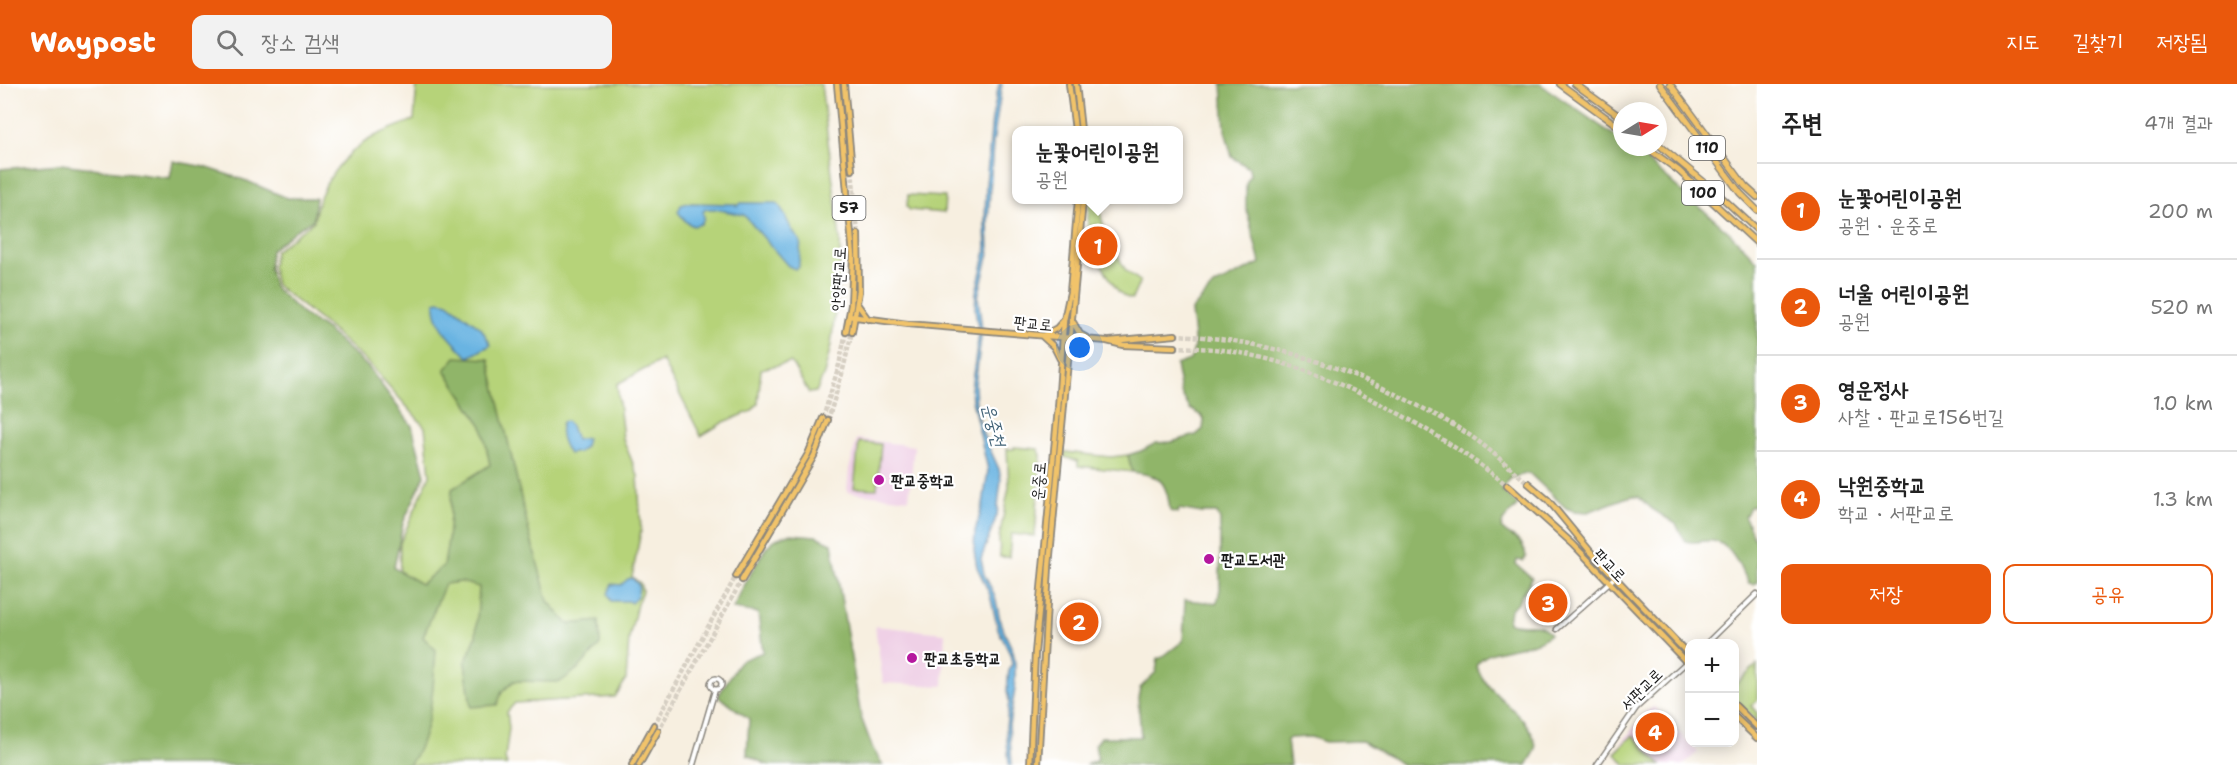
<!DOCTYPE html>
<html lang="ko">
<head>
<meta charset="utf-8">
<style>
  body { margin:0; font-family:"Shantell Sans","Poor Story",sans-serif; background:#f2f2f2; color:#222 }
  .controls { position:absolute; right:18px; bottom:18px; display:grid; overflow:hidden; border-radius:12px; box-shadow:0 3px 15px #0003 }
  .controls button { width:54px; height:54px; display:grid; place-items:center; padding:0; border:0; border-bottom:2px solid #e0e0e0; background:#fff; color:#222; font:30px sans-serif }
  .compass { position:absolute; left:1613px; top:18px; width:54px; height:54px; border-radius:50%; background:#fff; box-shadow:0 3px 15px #0003; rotate:79deg }
  .you { position:absolute; left:1080px; top:264px; width:21px; height:21px; margin:-15px; border:4px solid #fff; border-radius:50%; background:#1a73e8; box-shadow:0 0 0 9px #1a73e833 }
  .badge { display:grid; place-items:center; width:39px; height:39px; border-radius:50%; background:#ea580c; color:#fff; font-size:20px; font-weight:700 }
  .pin { position:absolute; translate:-50% -50%; border:3px solid #fff; box-shadow:0 2px 6px #0006 }
  .popup { position:absolute; left:1012px; top:42px; width:171px; height:78px; box-sizing:border-box; display:grid; place-content:center; border-radius:12px; background:#fff; filter:drop-shadow(0 2px 4px #0005); font-size:20px; white-space:nowrap; color:#767676 }
  .popup b { font-size:22px; color:#222 }
  .popup::after { content:''; position:absolute; left:50%; top:100%; margin-left:-12px; border:12px solid transparent; border-top-color:#fff }
  .list { margin:0; padding:0; list-style:none }
  h2 { display:flex; justify-content:space-between; align-items:center; height:78px; margin:0; padding:0 24px; font-size:26px }
  h2 small { font-size:20px; font-weight:400; color:#767676 }
  .list li { display:grid; grid-template-columns:39px 1fr auto; gap:18px; align-items:center; box-sizing:border-box; height:96px; padding:0 24px; border-top:2px solid #e0e0e0 }
  .list b { display:block; font-size:22px; white-space:nowrap }
  .list p { margin:0; font-size:20px; white-space:nowrap; color:#767676 }
  .list em { font-size:20px; font-style:normal; color:#767676 }
  .actions { display:flex; gap:12px; padding:18px 24px }
  .actions a { flex:1; padding:14px 0; border:2px solid #ea580c; border-radius:12px; text-align:center; font-size:21px; color:#ea580c }
  .actions .main { background:#ea580c; color:#fff }
  .icon { flex:none; width:33px; height:33px; fill:none; stroke:currentColor; stroke-width:2; stroke-linecap:round; stroke-linejoin:round }
  .map { position:relative; flex:none; width:1757px; height:681px; overflow:hidden }
  header { display:flex; align-items:center; gap:36px; box-sizing:border-box; height:84px; padding:0 30px; background:#ea580c; color:#fff }
  header strong { font-size:28px }
  nav { display:flex; gap:33px; margin-inline-start:auto; font-size:21px }
  .search { width:420px; height:54px; background:#f2f2f2; display:flex; align-items:center; gap:15px; box-sizing:border-box; padding:0 21px; border-radius:12px; color:#767676; font-size:22px }
  main { display:flex }
  aside { flex:1; background:#fff }
  .map>svg:first-child { display:block }
  .built { fill:#efd0e6 }
  .green { fill:#b6d379; stroke:#69784a; stroke-width:1.5 }
  .forest { fill:#90b569; stroke:#566842; stroke-width:1.5 }
  .water { fill:#69b4e2; stroke:#42687f; stroke-width:1.5 }
  .lines { fill:none; stroke-linecap:round; stroke-linejoin:round }
  .major-tunnel { stroke:#d6cfc3; stroke-width:4.5; stroke-dasharray:4.5 2; stroke-linecap:butt }
  .minor-casing { stroke:#8a867e; stroke-width:7 }
  .major-casing { stroke:#8a867e; stroke-width:8 }
  .highway-casing { stroke:#8a867e; stroke-width:8 }
  .minor { stroke:#fff; stroke-width:4 }
  .major { stroke:#f1c36a; stroke-width:4.5 }
  .highway { stroke:#f1c36a; stroke-width:5 }
  .poi-dot { fill:#b5179e; stroke:#fff; stroke-width:2 }
  .labels { text-anchor:middle; stroke-width:4.5; stroke-linejoin:round; paint-order:stroke }
  .shield { fill:#fff; stroke:#606060; stroke-width:1.5 }
  .shield-label { font-size:15px; font-weight:bold; fill:#1c1c1c }
  .street-label { font-size:16px; fill:#1c1c1c; stroke:#fff }
  .poi-label { font-size:16px; font-weight:bold; fill:#1c1c1c; stroke:#fff; text-anchor:start }
  .water-label { font-size:18px; font-style:italic; fill:#3f6075; stroke:#fff }
</style>
</head>
<body>
<header>
<strong>Waypost</strong>
<div class="search"><svg class="icon" aria-label="search" viewBox="0 0 24 24"><circle cx="10" cy="10" r="6"/><path d="M15 15l6 6"/></svg>장소 검색</div>
<nav><a>지도</a><a>길찾기</a><a>저장됨</a></nav>
</header>
<main>
<div class="map">
<svg width="1757" height="681" viewBox="0 0 1757 681">
  <rect width="100%" height="100%" fill="#fff"/>
  <filter id="ink" filterUnits="userSpaceOnUse"><feTurbulence type="fractalNoise" baseFrequency=".0167" numOctaves="2"/><feDisplacementMap in="SourceGraphic" scale="12" xChannelSelector="R" yChannelSelector="G"/><feConvolveMatrix kernelMatrix="1 2 1 2 8 2 1 2 1" color-interpolation-filters="sRGB"/></filter>
  <filter id="wash" filterUnits="userSpaceOnUse"><feTurbulence type="fractalNoise" baseFrequency=".008" numOctaves="4" result="noise"/><feDisplacementMap in="SourceGraphic" scale="24" xChannelSelector="R" yChannelSelector="G"/><feGaussianBlur stdDeviation="1.35" result="paint"/><feColorMatrix in="noise" values="0 0 0 0 0 0 0 0 0 0 0 0 0 0 0 0 0 1.4 0 .05"/><feComposite in="paint" operator="in"/></filter>
  <g filter="url(#wash)">
    <rect width="100%" height="100%" fill="#f7efe0"/>
    <!-- built -->
    <path class="built" d="M857 355 914 362 909 415 847 408 849 385Z
      M875 542 945 549 943 602 883 599Z
      M1654 623 1698 668 1683 681H1624L1614 669 1646 628Z"/>
    <!-- green -->
    <path class="green" d="M417 0H821L840 155V187L831 261 824 290 816 308 809 309 791 278 761 285 758 319 752 327 724 338 701 352 662 276 617 300 623 355 638 392 641 447 632 493 640 499 642 507 637 520 629 555 626 596 615 613 515 619 507 628 509 644 505 675 507 681H396L400 459 430 391 425 343 371 282 326 241 276 201 272 183 275 167 314 137C318 102 344 68 375 52 387 46 401 41 414 36Z
      M908 111 945 113 944 129 910 126 907 123Z
      M1089 116H1102L1101 133 1106 150 1126 187 1140 197 1132 215C1114 212 1109 188 1097 175L1083 172 1088 139Z
      M859 358 881 360 877 405 854 404Z
      M1014 363 1038 365 1041 371 1035 452 1011 450 1009 473H1000L999 454 1009 403 1007 365H1014Z
      M1065 368 1111 373 1128 371 1132 388 1078 382V377L1064 373Z
      M1071 525 1088 526 1087 552 1069 551Z
      M1757 581V616L1751 622 1757 629V638L1734 614 1735 601Z
      M1633 651 1661 681H1626L1615 669Z"/>
    <!-- forest -->
    <path class="forest" d="M1222 0H1540L1622 57V63H1631L1731 150 1757 177V421L1750 423 1745 433 1757 461V498L1753 500 1749 499C1741 486 1731 459 1713 457 1703 456 1694 460 1685 457L1676 440 1652 425 1639 413 1633 412 1625 414 1588 428 1574 427 1566 424 1529 389 1511 394 1501 406 1518 421 1503 437 1501 444C1512 456 1523 452 1526 473L1523 477 1517 476 1516 480 1532 494 1519 516 1510 526 1508 538C1521 546 1539 533 1550 550 1530 569 1489 560 1476 581 1486 613 1536 632 1536 666L1527 681H1403L1362 657 1325 658 1311 653 1290 654 1287 656 1290 681H1085L1098 676 1095 661 1101 653H1141L1138 614 1140 604 1156 588 1158 574H1161L1183 557 1185 516 1217 519 1220 505V436L1217 429H1202L1179 425 1178 429 1170 427C1167 397 1161 391 1132 388L1128 371 1141 367 1156 359 1171 358 1196 351 1203 345 1204 336 1201 331 1190 325 1181 309 1176 281 1190 276C1198 261 1192 243 1191 227L1213 202 1260 179 1246 123V100L1250 91 1249 84 1232 73 1225 46Z
      M173 77 205 83 247 97 287 114H316L313 136 296 146 271 166 269 184 274 203 304 231 327 246 369 284 412 342 425 391 403 439 394 484 421 500 444 481 448 456 452 405 490 381 482 342 445 286 456 273 489 275 529 448 548 517 568 540 599 537 600 561 579 584 560 598 514 597 502 608 497 621 471 623 465 579 476 553 479 503 461 498 445 500 423 553 436 566C433 602 432 652 409 681H0V85L61 80 170 94Z
      M790 450 816 452 832 459 861 633 873 665 883 681H772L765 680 747 671 749 635 718 612 740 577 763 568 758 529 733 525C740 509 760 469 772 458 777 453 784 452 790 450Z"/>
    <!-- water -->
    <path class="water" d="M999 0H1002L993 59 988 138 989 169 978 213 982 246 975 301 976 323 983 350 999 385 1001 396 997 431 981 475 984 490 995 512 1001 541 1013 567 1015 578V605L1009 641 1012 681H1009L1006 643 1009 617 1007 607 1009 585 1012 580 1010 570 998 545 990 511 977 483 974 466 975 447 983 420 988 386 972 316 971 305 979 249 975 225 976 208 986 167 985 140 986 101 992 34Z
      M688 119 735 120 737 122 741 119H777C787 129 788 146 800 156 802 166 798 173 799 183L795 185 788 182 744 131 715 125H706L703 128 704 134 701 140 693 142 686 138 678 128 681 121Z
      M440 217 448 219 481 244 491 261 469 273 466 271C452 256 433 240 435 218Z
      M566 337 571 342 576 356 587 354 585 362 579 368 569 370C563 360 558 350 562 338Z
      M632 494 638 500C640 509 637 513 631 519L628 517H611L608 510 612 500 621 501 628 495Z"/>
  </g>
  <g filter="url(#ink)">
    <g class="lines">
      <!-- major-tunnel -->
      <path class="major-tunnel" d="M852 86 858 150
        M1175 251C1259 255 1332 277 1407 316 1430 328 1454 340 1475 355 1493 368 1510 384 1528 399
        M1175 263C1195 264 1215 264 1235 268 1330 284 1432 343 1507 401
        M823 334 839 281 846 248
        M828 336 842 290 852 248
        M654 641 736 492
        M658 647 742 496"/>
      <!-- minor casing -->
      <g class="minor-casing">
        <path id="minor" d="M1557 545 1614 494
          M1706 560 1757 510
          M710.5 600a5.5 5.5 0 1 1 11 0a5.5 5.5 0 1 1-11 0Z
          M693 681 715 606
          M1597 681 1636 624 1690 575"/>
      </g>
      <!-- major casing -->
      <g class="major-casing">
        <path id="major" d="M837 0 853 172 851 221 846 248
          M844 0 852 86
          M1069 0 1075 46
          M1076 0 1081 46
          M858 221 868 235
          M849 232 908 240 1107 257 1123 261 1175 263
          M1073 238 1080 250 1089 255
          M852 248 859 207 858 150
          M1042 252 1054 263 1060 275
          M1042 252 1057 244 1064 236
          M1110 257 1175 251
          M1070 270 1076 263 1089 257
          M1528 399 1548 416 1590 467 1690 572
          M1507 401 1573 460 1690 582
          M736 492 808 370 823 334
          M742 496 814 372 828 336
          M1734 620 1757 643
          M1734 632 1757 654
          M632 681 654 641
          M639 681 658 647
          M1030 681 1035 569 1058 324 1064 236 1070 208 1078 116
          M1038 681 1049 482 1083 116"/>
      </g>
      <!-- highway casing -->
      <g class="highway-casing">
        <path id="highway" d="M1560 0 1622 45
          M1575 0 1622 34
          M1660 0 1740 109 1757 126
          M1670 0 1745 102 1757 113
          M1658 60 1716 108 1757 146
          M1646 63 1679 87 1757 159"/>
      </g>
      <!-- minor -->
      <use href="#minor" class="minor"/>
      <!-- major -->
      <use href="#major" class="major"/>
      <!-- highway -->
      <use href="#highway" class="highway"/>
    </g>
  </g>
  <!-- markers -->
  <g class="poi-dot">
    <circle cx="879" cy="396" r="6"/>
    <circle cx="1209" cy="475" r="6"/>
    <circle cx="912" cy="574" r="6"/>
  </g>
  <g class="labels">
    <!-- shield labels -->
    <g class="shield">
      <rect x="1689" y="52" width="36" height="24" rx="4.5"/>
      <rect x="1682" y="97" width="42" height="24" rx="4.5"/>
      <rect x="832.5" y="112" width="33" height="24" rx="4.5"/>
    </g>
    <g class="shield-label">
      <text x="1707" y="69">110</text>
      <text x="1703" y="114">100</text>
      <text x="849" y="129">57</text>
    </g>
    <!-- street labels -->
    <g class="street-label">
      <text transform="translate(838 195) rotate(-87)" y="6">안양판교로</text>
      <text transform="translate(1033 239) rotate(5)" y="6">판교로</text>
      <text transform="translate(1038 397) rotate(-85)" y="6">운중로</text>
      <text transform="translate(1610 481) rotate(46)" y="6">판교로</text>
      <text transform="translate(1641 605) rotate(-45)" y="6">서판교로</text>
    </g>
    <!-- poi labels -->
    <g class="poi-label">
      <text x="891" y="402">판교중학교</text>
      <text x="1221" y="481">판교도서관</text>
      <text x="924" y="580">판교초등학교</text>
    </g>
    <!-- water labels -->
    <g class="water-label">
      <text transform="translate(994 341) rotate(75)" y="6">운중천</text>
    </g>
  </g>
</svg>
<div class="controls">
<button>+</button>
<button>−</button>
</div>
<svg class="compass" viewBox="-18 -18 36 36"><path d="M0-13l5 13h-10z" fill="#e53935"/><path d="M0 13l5-13h-10z" fill="#767676"/></svg>
<div class="you"></div>
<div class="pin badge" style="left:1098px;top:162px">1</div>
<div class="popup"><b>눈꽃어린이공원</b>공원</div>
<div class="pin badge" style="left:1079px;top:538px">2</div>
<div class="pin badge" style="left:1548px;top:519px">3</div>
<div class="pin badge" style="left:1655px;top:648px">4</div>
</div>
<aside>
<h2>주변<small>4개 결과</small></h2>
<ul class="list">
<li><span class="badge">1</span><div><b>눈꽃어린이공원</b><p>공원 · 운중로</p></div><em>200 m</em></li>
<li><span class="badge">2</span><div><b>너울 어린이공원</b><p>공원</p></div><em>520 m</em></li>
<li><span class="badge">3</span><div><b>영운정사</b><p>사찰 · 판교로156번길</p></div><em>1.0 km</em></li>
<li><span class="badge">4</span><div><b>낙원중학교</b><p>학교 · 서판교로</p></div><em>1.3 km</em></li>
</ul>
<div class="actions"><a class="main">저장</a><a>공유</a></div>
</aside>
</main>
</body>
</html>
